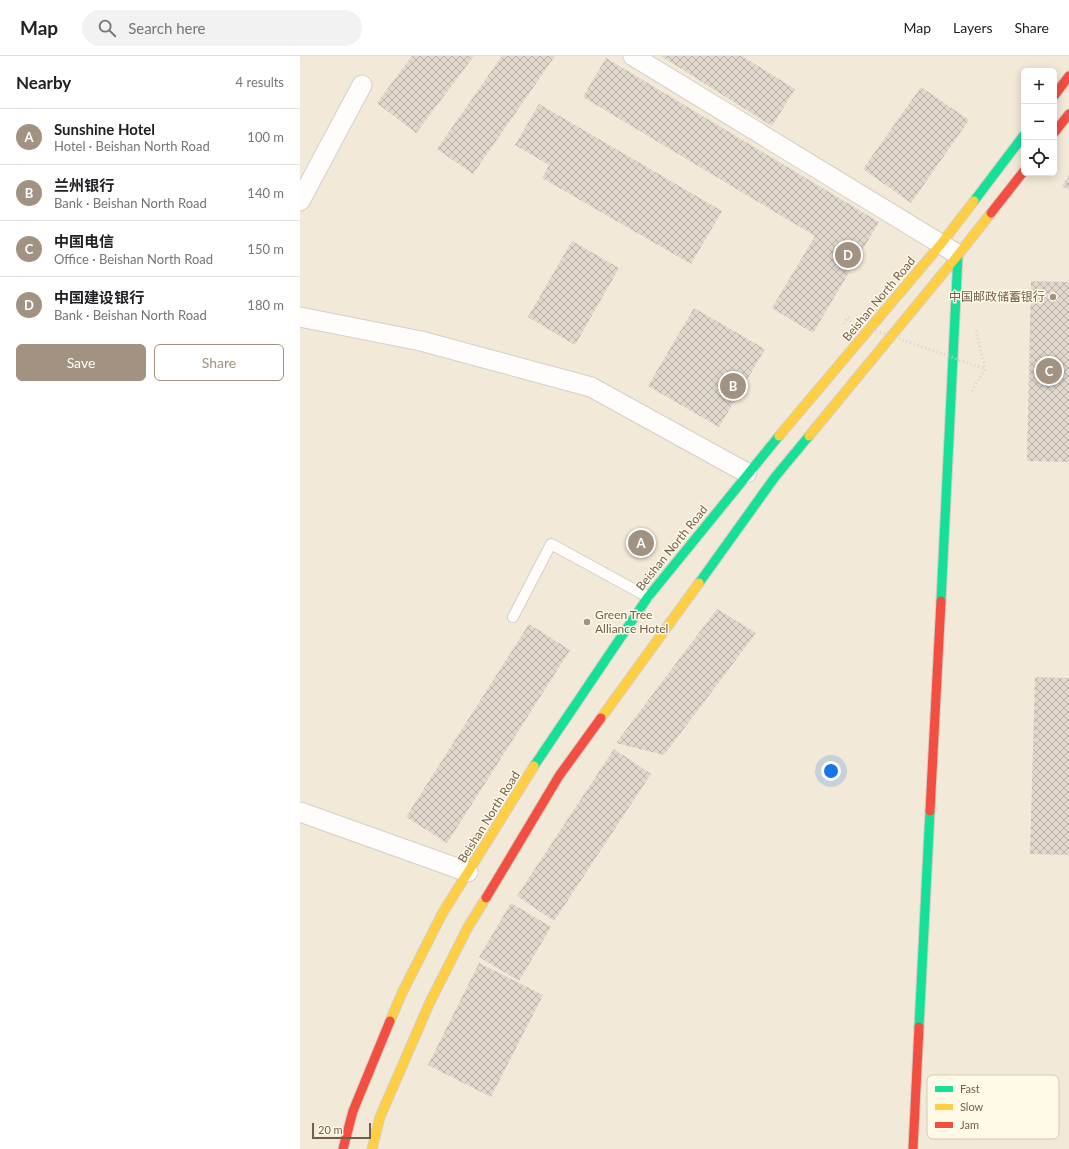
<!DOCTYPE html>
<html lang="en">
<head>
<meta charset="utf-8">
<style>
  body { margin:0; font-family:Lato,"Noto Sans SC",sans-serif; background:#f2f2f2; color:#202124 }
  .controls { position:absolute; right:12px; top:12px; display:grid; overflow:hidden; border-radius:6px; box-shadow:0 2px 10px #0003 }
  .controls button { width:36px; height:36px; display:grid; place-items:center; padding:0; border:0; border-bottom:1px solid #e0e0e0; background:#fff; color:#202124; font:20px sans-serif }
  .scale { position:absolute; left:12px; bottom:10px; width:59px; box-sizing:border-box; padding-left:4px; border:2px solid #735e49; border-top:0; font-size:11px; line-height:14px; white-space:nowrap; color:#735e49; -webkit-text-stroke:3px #fff9e8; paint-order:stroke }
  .you { position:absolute; left:531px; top:715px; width:14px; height:14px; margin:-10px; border:3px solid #fff; border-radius:50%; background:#1a73e8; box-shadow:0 0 0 6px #1a73e833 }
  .badge { display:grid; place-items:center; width:26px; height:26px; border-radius:50%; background:#a19281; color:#fff; font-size:13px; font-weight:700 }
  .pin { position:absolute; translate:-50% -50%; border:2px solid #fff; box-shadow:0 1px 4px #0006 }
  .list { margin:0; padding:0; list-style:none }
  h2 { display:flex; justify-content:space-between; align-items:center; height:52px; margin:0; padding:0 16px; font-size:17px }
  h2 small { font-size:13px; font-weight:400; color:#757577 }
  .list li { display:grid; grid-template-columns:26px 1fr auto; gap:12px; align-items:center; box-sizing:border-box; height:56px; padding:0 16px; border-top:1px solid #e0e0e0 }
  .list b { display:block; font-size:15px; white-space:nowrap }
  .list p { margin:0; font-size:13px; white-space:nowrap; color:#757577 }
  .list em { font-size:13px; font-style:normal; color:#757577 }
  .actions { display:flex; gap:8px; padding:12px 16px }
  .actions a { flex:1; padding:9px 0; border:1px solid #a19281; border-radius:6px; text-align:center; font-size:14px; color:#a19281 }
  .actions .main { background:#a19281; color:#fff }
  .icon { flex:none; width:22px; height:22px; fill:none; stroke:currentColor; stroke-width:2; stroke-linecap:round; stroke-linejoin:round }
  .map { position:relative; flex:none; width:769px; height:1093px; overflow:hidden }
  header { display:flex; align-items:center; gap:24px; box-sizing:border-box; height:56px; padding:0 20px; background:#fff; border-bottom:1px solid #e0e0e0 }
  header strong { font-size:19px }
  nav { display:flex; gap:22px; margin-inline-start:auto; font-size:14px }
  .search { width:280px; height:36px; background:#f2f2f2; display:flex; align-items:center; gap:10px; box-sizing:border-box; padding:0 14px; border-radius:22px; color:#757577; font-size:15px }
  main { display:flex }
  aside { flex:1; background:#fff }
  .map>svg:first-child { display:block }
  .residential { fill:#f2e9d8; fill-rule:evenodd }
  .building { fill:url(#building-cross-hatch) }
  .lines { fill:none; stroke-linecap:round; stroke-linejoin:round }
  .lane-casing { stroke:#d5cfc7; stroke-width:12 }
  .street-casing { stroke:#d5cfc7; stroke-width:21 }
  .fast-casing { stroke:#d4cec3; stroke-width:11 }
  .slow-casing { stroke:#d4cec3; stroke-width:11 }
  .jam-casing { stroke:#d4cec3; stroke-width:11 }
  .path { stroke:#d8d1c9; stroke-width:2.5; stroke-dasharray:1 3; stroke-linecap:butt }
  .lane { stroke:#fefdfc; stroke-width:10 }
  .street { stroke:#fefdfc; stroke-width:19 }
  .fast { stroke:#16e098; stroke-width:9 }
  .slow { stroke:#ffcf43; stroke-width:9 }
  .jam { stroke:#f24e42; stroke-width:9 }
  .path-bridge { stroke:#d8d1c9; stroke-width:2.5; stroke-dasharray:1 3; stroke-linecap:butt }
  .poi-dot { fill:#a19281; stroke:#fff9e8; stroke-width:1.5 }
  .labels { text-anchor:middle; stroke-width:3; stroke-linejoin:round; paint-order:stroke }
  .poi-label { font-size:12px; fill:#735e49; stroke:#fff9e8; text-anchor:end }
  .street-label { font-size:12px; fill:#735e49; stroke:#fff9e8 }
  .key { fill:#fff9e8; stroke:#d5cab8; stroke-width:1 }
  .key-label { font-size:11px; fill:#735e49 }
</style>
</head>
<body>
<header>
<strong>Map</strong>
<div class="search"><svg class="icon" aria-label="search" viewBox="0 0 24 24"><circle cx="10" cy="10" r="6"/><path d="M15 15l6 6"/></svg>Search here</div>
<nav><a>Map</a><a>Layers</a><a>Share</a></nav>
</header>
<main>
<aside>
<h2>Nearby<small>4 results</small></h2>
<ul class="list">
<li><span class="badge">A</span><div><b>Sunshine Hotel</b><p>Hotel · Beishan North Road</p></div><em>100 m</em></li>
<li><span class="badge">B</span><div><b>兰州银行</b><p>Bank · Beishan North Road</p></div><em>140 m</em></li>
<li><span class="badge">C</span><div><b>中国电信</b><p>Office · Beishan North Road</p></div><em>150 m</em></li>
<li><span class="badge">D</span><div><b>中国建设银行</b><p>Bank · Beishan North Road</p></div><em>180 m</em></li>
</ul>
<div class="actions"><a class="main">Save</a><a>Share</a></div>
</aside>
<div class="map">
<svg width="769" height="1093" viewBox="0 0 769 1093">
  <defs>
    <pattern id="building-cross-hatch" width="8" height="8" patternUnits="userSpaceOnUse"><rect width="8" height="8" fill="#e0d8cd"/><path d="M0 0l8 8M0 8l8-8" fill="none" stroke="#bab2a8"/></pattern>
  </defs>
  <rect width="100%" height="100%" fill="#f6f2e8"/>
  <!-- residential -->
  <path class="residential" d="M0 0H769V1093H0ZM724 15H754V117H724Z"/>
  <!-- building -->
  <path class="building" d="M112 0H174L116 77 77 47Z
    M202 0H255L173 118 137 93Z
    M361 0H442L495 33 472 70Z
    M306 2 579 166 513 277 472 252 515 180 283 41Z
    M621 31 669 64 611 147 563 113Z
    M239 48 422 155 391 208 242 122 249 109 215 89Z
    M769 119V134L762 130Z
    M272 185 319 212 275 289 228 261Z
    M731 225 769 226V406L727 405Z
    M394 252 465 293 419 371 348 330Z
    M417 553 456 577 364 699 316 687Z
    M229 568 270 594 147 787 106 761Z
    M735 621 769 622V799L730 798Z
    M314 693 351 718 254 865 217 840Z
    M211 847 251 871 219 925 179 901Z
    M179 907 243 939 191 1041 128 1009Z"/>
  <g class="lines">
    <!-- lane casing -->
    <g class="lane-casing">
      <path id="lane" d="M213 561 251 488 348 541"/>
    </g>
    <!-- street casing -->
    <g class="street-casing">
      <path id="street" d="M333 0 654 196
        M0 145 62 29
        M0 261 121 285 291 331 447 417
        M0 756 168 816"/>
    </g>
    <!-- fast casing -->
    <g class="fast-casing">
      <path id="fast" d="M674 145 724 79
        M399 527 475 421 509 380
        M641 545 658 199
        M234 710 348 541 479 380
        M619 971 630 755"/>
    </g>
    <!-- slow casing -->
    <g class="slow-casing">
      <path id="slow" d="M479 380 641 188 674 145
        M509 380 658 199 691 157
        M301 662 399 527
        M90 965 102 937 142 858 234 710
        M72 1093 80 1061 130 946 168 871 186 842"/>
    </g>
    <!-- jam casing -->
    <g class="jam-casing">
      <path id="jam" d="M754 40 769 20
        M754 77 769 58
        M691 157 724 115
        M630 755 641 545
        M186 842 259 720 301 662
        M43 1093 53 1055 90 965
        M613 1093 619 971"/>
    </g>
    <!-- path -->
    <path class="path" d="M544 268 546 264 551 260
      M672 335 685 313 676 274"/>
    <!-- lane -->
    <use href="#lane" class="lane"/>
    <!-- street -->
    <use href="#street" class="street"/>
    <!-- fast -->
    <use href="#fast" class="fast"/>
    <!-- slow -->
    <use href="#slow" class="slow"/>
    <!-- jam -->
    <use href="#jam" class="jam"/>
    <!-- path-bridge -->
    <path class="path-bridge" d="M546 264 685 313"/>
  </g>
  <!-- markers -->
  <g class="poi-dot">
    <circle cx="753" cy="241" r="4"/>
    <circle cx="287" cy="566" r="4"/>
  </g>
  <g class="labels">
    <!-- poi labels -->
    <g class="poi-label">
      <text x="745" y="245">中国邮政储蓄银行</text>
      <text x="295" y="563" text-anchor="start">Green Tree<tspan x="295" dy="14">Alliance Hotel</tspan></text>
    </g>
    <!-- street labels -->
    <g class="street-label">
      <text transform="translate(579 243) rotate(-50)" y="4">Beishan North Road</text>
      <text transform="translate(372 492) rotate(-51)" y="4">Beishan North Road</text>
      <text transform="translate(189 761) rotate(-58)" y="4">Beishan North Road</text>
    </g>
  </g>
  <!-- legend -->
  <rect x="627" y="1019" width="132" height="64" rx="6" class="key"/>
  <rect x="635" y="1030" width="18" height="6" fill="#16e098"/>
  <rect x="635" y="1048" width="18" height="6" fill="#ffcf43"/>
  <rect x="635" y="1066" width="18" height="6" fill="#f24e42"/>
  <g class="key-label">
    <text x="660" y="1037">Fast</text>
    <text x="660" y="1055">Slow</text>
    <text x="660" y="1073">Jam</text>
  </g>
</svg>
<div class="controls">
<button>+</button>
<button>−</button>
<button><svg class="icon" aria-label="locate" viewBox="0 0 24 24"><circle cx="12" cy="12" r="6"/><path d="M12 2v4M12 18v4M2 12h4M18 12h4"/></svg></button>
</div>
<div class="scale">20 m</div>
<div class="you"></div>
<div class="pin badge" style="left:341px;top:487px">A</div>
<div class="pin badge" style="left:433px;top:330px">B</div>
<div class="pin badge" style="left:749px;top:315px">C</div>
<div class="pin badge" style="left:548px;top:199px">D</div>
</div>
</main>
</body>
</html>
